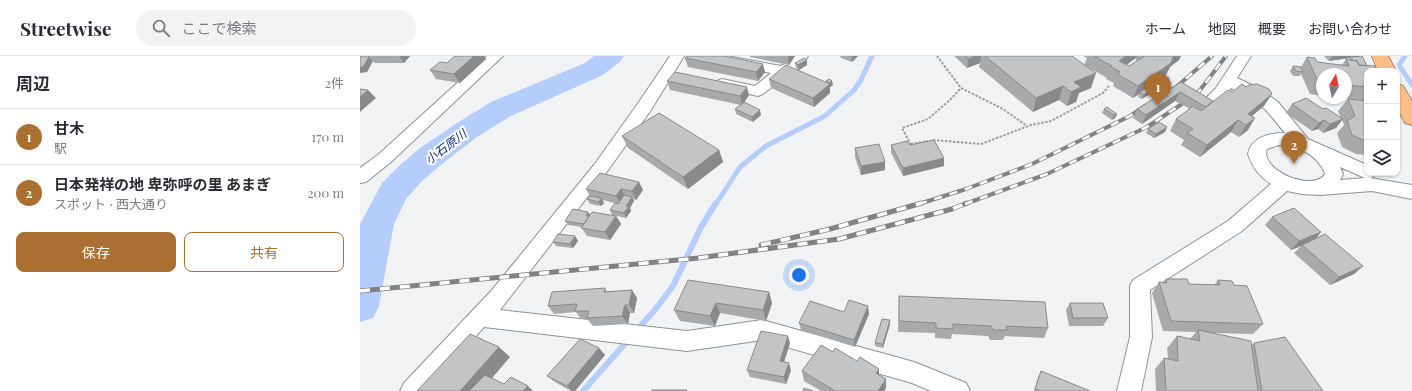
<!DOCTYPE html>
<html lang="ja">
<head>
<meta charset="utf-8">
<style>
  body { margin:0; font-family:"Playfair Display","Noto Sans JP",serif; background:#f2f2f3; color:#2b2b33 }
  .controls { position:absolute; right:12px; top:12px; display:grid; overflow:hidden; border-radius:8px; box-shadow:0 1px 3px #0004 }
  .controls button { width:36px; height:36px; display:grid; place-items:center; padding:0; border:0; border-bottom:1px solid #e1e1e2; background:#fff; color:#2b2b33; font:20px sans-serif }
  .compass { position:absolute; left:956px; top:12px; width:36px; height:36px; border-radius:50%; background:#fff; box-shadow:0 1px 3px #0004; rotate:9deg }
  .you { position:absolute; left:439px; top:219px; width:14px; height:14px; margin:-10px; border:3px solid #fff; border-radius:50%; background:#1a73e8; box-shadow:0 0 0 6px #1a73e833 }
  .badge { display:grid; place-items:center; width:26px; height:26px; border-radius:50%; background:#ab6f31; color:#fff; font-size:13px; font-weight:700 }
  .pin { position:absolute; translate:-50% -33px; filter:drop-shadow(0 1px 2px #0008) }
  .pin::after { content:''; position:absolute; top:21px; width:14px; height:12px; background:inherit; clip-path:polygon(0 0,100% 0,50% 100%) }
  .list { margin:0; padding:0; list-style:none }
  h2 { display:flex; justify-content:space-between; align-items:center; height:52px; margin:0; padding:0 16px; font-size:17px }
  h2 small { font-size:13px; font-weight:400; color:#7c7c81 }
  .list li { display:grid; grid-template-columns:26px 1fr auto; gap:12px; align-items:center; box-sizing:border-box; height:56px; padding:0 16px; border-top:1px solid #e1e1e2 }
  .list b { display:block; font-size:15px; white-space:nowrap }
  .list p { margin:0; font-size:13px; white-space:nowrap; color:#7c7c81 }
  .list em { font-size:13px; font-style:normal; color:#7c7c81 }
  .actions { display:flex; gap:8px; padding:12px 16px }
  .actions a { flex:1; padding:9px 0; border:1px solid #ab6f31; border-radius:8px; text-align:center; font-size:14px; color:#ab6f31 }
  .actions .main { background:#ab6f31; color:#fff }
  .icon { flex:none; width:22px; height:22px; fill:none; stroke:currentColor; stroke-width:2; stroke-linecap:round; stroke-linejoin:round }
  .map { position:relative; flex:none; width:1052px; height:335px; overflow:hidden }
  header { display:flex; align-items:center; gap:24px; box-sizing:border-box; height:56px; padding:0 20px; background:#fff; border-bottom:1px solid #e1e1e2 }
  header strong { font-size:19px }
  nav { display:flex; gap:22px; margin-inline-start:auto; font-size:14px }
  .search { width:280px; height:36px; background:#f2f2f3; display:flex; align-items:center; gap:10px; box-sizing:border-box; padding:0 14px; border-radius:22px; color:#7c7c81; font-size:15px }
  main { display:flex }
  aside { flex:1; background:#fff }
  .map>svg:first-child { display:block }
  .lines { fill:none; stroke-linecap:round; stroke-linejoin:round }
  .stream-far1 { stroke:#b5cdfc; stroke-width:5 }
  .stream { stroke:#b5cdfc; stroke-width:6 }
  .river { fill:#b5cdfc; fill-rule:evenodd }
  .minor-casing { stroke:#8f9192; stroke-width:2 }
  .highway-casing { stroke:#ae8664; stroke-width:2 }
  .path { stroke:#9d9ea0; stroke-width:2; stroke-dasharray:2.5 1.5; stroke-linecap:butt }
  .minor { fill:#fff; fill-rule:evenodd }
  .highway { fill:#fbbe88; fill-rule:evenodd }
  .rail-far1-casing { stroke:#818283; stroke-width:4 }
  .rail-casing { stroke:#818283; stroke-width:5 }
  .rail-far1 { stroke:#fff; stroke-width:2.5; stroke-dasharray:8; stroke-linecap:butt }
  .rail { stroke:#fff; stroke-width:3.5; stroke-dasharray:10; stroke-linecap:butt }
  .wall { fill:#a8a9aa; fill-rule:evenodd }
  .shaded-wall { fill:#88898b }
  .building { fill:#c3c4c6; stroke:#88898b }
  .labels { text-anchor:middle; stroke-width:4; stroke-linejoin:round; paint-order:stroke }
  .water-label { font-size:12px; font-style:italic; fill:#0a2e83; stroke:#fff }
</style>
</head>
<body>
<header>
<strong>Streetwise</strong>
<div class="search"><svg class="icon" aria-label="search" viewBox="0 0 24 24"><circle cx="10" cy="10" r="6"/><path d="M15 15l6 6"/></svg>ここで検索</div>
<nav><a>ホーム</a><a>地図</a><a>概要</a><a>お問い合わせ</a></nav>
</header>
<main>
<aside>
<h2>周辺<small>2件</small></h2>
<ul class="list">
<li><span class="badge">1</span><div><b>甘木</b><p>駅</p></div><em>170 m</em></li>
<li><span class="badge">2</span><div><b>日本発祥の地 卑弥呼の里 あまぎ</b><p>スポット · 西大通り</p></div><em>200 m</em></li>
</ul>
<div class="actions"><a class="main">保存</a><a>共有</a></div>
</aside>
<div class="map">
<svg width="1052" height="335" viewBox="0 0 1052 335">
  <rect width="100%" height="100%" fill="#f1f2f4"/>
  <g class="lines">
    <!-- stream-far1 -->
    <path class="stream-far1" d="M1045 0 1039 9 1052 29
      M356 148 380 111 406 90 465 60 494 34 501 24 512 0"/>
    <!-- stream -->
    <path class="stream" d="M276 275 294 255 313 230 341 171 356 147
      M223 335 269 283"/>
    <!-- river -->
    <path class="river" d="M234 0H264L260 6 243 19 151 60 117 81 82 108 62 125 46 143 34 168 19 250 13 262 0 266V168L22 127 40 109 60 92 97 67 131 46 225 7Z"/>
    <!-- minor casing -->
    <g class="minor-casing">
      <path id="minor" d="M127 0H143L31 106 6 126 0 127V112L19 98Z
        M310 0H324L291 54 246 117 140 254 327 275 402 264 554 306 606 327 610 335H571L552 327 402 284 327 295 124 271 67 335H40L44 327 132 234 234 109 279 46Z
        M336 0H367L421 10 431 5 434 0H448L441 11 428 18 403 38 398 40 357 31 354 28 357 25 362 23 395 30 411 17 343 4 338 3Z
        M877 0H891L877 22 900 33 918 46 948 83 1007 109V117H1015L1013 121 1010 122 1052 129V143L1012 135 960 139 942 138 927 135 882 175 790 234 792 281 781 335H757L770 281V230L773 224 868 165 911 128C900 121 892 111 888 98 891 81 910 77 925 77L906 54 888 41 871 32C865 41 859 51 846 48L844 44 856 32ZM919 89C938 89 958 99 965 118 953 137 899 114 907 93ZM980 111 1005 122 980 124 983 118Z"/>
    </g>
    <!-- highway casing -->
    <g class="highway-casing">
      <path id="highway" d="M1012 0H1028L1036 15H1018Z
        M1037 28 1043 30 1052 45V69L1045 67 1037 52Z"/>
    </g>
    <!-- path -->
    <path class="path" d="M577 0 601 32 643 53 667 70
      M573 84 621 88 671 69 691 65 743 37 749 30
      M551 88 568 85
      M551 89 542 72 568 63 590 44 601 32"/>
    <!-- minor -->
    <use href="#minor" class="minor"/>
    <!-- highway -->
    <use href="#highway" class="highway"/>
    <!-- rail-far1 casing -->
    <g class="rail-far1-casing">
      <path id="rail-far1" d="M814 33 852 0
        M559 148 606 133 672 108 770 60 785 50
        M605 148 687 118 787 71 837 38 866 0"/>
    </g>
    <!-- rail casing -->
    <g class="rail-casing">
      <path id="rail" d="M401 189 470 173 562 147
        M0 235 338 202 479 183 592 153 607 147"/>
    </g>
    <!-- rail-far1 -->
    <use href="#rail-far1" class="rail-far1"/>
    <!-- rail -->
    <use href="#rail" class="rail"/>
  </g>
  <!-- wall -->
  <path class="wall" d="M1 0H50L44 7H14L13 5 7 16Z
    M95 0H124L126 3 100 27 76 23 70 14 87 7Z
    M390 0H435L429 9 390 1Z
    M480 0H498L492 6 481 2Z
    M594 0H712L731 32 719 37 716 46 707 50 699 44 673 56 619 11 620 7 607 12Z
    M723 0H821L819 4 810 11 806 19 805 20 809 22 807 27 782 43 778 41 779 38 773 42 753 30 754 27 746 23 747 22 724 9 727 2ZM776 2V4L777 5 769 10 766 9Z
    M964 0H1002L1007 15V45L984 42H986V18H962V40L950 38 941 18 940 20H933L930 15 933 10 941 11 947 1 957 6 982 9 986 3 988 4 990 2 969 5Z
    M325 2 405 16 398 25 328 11Z
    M447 4V9L439 14 436 12 435 7Z
    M409 23 466 27V25L473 29 470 31V37L454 51 411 32Z
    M307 25 389 39 384 47 401 59 393 66 376 58 375 53 381 49 310 34Z
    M821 26 853 45 872 36 904 50 892 60 888 74 879 81 871 76 840 101 821 89 824 84 810 75 816 63 830 53 815 45 782 68 773 62 777 53Z
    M988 43 1007 45V99L996 98 982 91 977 77 984 69 982 64 976 72 963 77 958 73 952 75 926 57 932 48 963 53 981 62 978 55Z
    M744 53 757 58 755 62 752 64 742 57Z
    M807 71 805 76 794 82 786 77 788 73Z
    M262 80 359 94 363 106 328 133 268 92Z
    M531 89H550L584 110 543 120 531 97Z
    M495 92 525 106V114L501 119 495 101Z
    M240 117 283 134 276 144 273 143 274 145 270 152 271 155 266 162 252 159 250 154 258 148 243 144 244 147 241 150 230 148 227 143 230 140 226 133Z
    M228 156 230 159 256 160 261 168 250 184 227 180 221 171 208 169 205 165Z
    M912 161 955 183 1003 210 994 218 970 229 934 197 941 190 931 194 905 169Z
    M215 180 218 185 213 192 196 190 193 186Z
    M806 223 829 228 854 229 858 224 874 229 903 268 893 278 853 277 891 290 894 287 963 335H796L795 313 804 302H808L807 292 817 280 830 283 836 276 803 275 792 237 799 226H803Z
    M245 232 247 236 272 234 277 242 274 257H270L268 268 233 270 227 263H221L216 256 194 258 188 250Z
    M409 236 412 247 406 265 360 257 355 270 320 265 314 254Z
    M539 240 688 272 684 282 645 280 643 284H630L628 280 592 278 591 283 575 282V277L538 276Z
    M710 247 748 262 743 270H709L706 254Z
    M484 256 509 258 495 291 441 274 439 267Z
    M530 264V268L523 292 515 290V287Z
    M430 287 424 306 431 314 426 328 390 321 387 314Z
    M239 292 245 299 215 335H211L195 326 187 320Z
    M473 296 519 319 526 332 524 335H461L444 325 442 315Z
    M681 315 730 335H674L678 322Z"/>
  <!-- shaded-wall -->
  <path class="shaded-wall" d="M39 0H50L44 7Z
    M114 0H124L126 3 100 27 94 18Z
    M428 0H435L429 9Z
    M492 0H498L492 6Z
    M616 0H621L620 7 607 12 608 3Z
    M766 0H777L776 2 758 15 759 5Z
    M813 0H821L819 4 810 11 806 19 781 37 780 36 779 38 773 42 778 30Z
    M973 0H1001L969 5Z
    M9 1 13 5 7 16 0 17V11Z
    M447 4V9L439 14 438 9Z
    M403 8 405 16 398 25 396 16Z
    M736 17 731 32 719 37 716 46 707 50 714 26Z
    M809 22 807 27 782 43 784 39Z
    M472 25 473 29 470 31V37L454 51 453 42 469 28V27Z
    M703 30 699 44 673 56 676 42Z
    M387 31 389 39 382 49 380 40Z
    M8 34 16 42 0 56V41Z
    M820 36 815 45 782 68 786 59Z
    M912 38 904 50 883 67 888 58Z
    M400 54 401 59 393 66 392 61Z
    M757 58 755 62 752 64 754 59Z
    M895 62 888 74 879 81 886 69Z
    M983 63 976 72 963 77 970 68Z
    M878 64 871 76 840 101 847 89Z
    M964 64 958 73 952 75 959 67Z
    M807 71 805 76 794 82 796 78Z
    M359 94 363 106 328 133 323 121Z
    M584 102V110L543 120V112Z
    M525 106V114L501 119V110Z
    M279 126 283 134 276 144 272 135Z
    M261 133 266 141 261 148 256 140Z
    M272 141 274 145 270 152 271 155 266 162 264 157 266 150Z
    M241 142 244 147 241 150 239 146Z
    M228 156 231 160H226Z
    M256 160 261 168 250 184 245 176Z
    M961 176 954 185 931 194 939 185Z
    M215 180 218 185 213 192 210 188Z
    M1003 210 994 218 970 229 979 221Z
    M272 234 277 242 274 257 269 249Z
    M409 236 412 247 406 265 403 254Z
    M356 247 360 257 355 270 350 260Z
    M265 249 270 257 268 268 262 260Z
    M508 250 509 258 495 291 494 284Z
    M530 264V268L523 292V288Z
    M428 280 430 287 422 312 420 305Z
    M139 291 150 301 121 335H100Z
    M239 292 245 299 215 335H212L207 330Z
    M429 307 431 314 426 328 424 321Z
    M519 313V322L516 317Z
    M526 323V332L524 335H518Z
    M168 330 173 335H163Z"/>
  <!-- building -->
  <path class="building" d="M1 0H8L9 1 3 11H0V3Z
    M95 0H114L94 18 70 14 80 6 87 7Z
    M327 0H364L403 8 396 16 325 2Z
    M605 0H616L608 3Z
    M625 0H712L736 17 714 26 721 31 711 36 703 30 676 42Z
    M734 0H766L759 5 769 10 785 0H813V1L811 7 778 30 757 18 760 16 750 10H752Z
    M1002 0 1007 10 999 9 997 5 991 4 990 1Z
    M947 1 955 2 957 6 989 10 986 3 997 5 999 9 1015 10 1017 15H1007V31L986 29V18H962V27L958 26Z
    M444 2 447 4 438 9 435 7Z
    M426 9 470 28 453 42 409 23Z
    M933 10 941 11 943 16 936 15Z
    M315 16 387 31 380 40 307 25Z
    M804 20 809 22 784 39 780 36Z
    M469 23 472 25 469 27 466 25Z
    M821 26 853 45 846 51 820 36 786 59 777 53Z
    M882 28 886 31 889 29 897 28 909 33 912 38 888 58 895 62 886 69 878 64 847 89 827 77 833 73 816 63 833 50 841 55 868 34 872 36Z
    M0 33 8 34 0 41Z
    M946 42 963 53 966 52 983 63 970 68 964 64 959 67 932 48Z
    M988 43 1007 45V86L992 79 987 65 995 60Z
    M384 46 400 54 392 61 375 53Z
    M747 51 757 58 754 59 744 53Z
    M299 57 359 94 323 121 262 80Z
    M799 66 807 71 796 78 788 73Z
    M574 84 584 102 543 112 531 89 547 85 550 89Z
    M519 88 525 106 501 110 495 92Z
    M240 117 279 126 272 135 261 133 256 140 226 133Z
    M264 139 272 141 266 150H269L264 157 250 154 255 147 258 148Z
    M230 140 241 142 239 146 227 143Z
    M934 152 961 176 939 185 912 161Z
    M213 153 228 156 226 160H229L224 168 205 165Z
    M232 156 256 160 245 176 221 172Z
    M198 178 215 180 210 188 193 186Z
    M965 178 1003 210 979 221 942 189Z
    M806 223H827L829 228 860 229 858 224 872 225 874 229 887 230 903 268 811 265 799 226 807 227Z
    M328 224 409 236 403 254 356 247 350 260 314 254Z
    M245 232 244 236 272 234 269 249H265L262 260 227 262 229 255H215L217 248 188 250 192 236Z
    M539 240 685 246 688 272 646 270 647 274H633L631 270 593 268V273L576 272V267L539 265Z
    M489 244 508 250 494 284 439 267 450 245 484 256Z
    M710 247H743L748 262H713Z
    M522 263 530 264 523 288 515 287Z
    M838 274 891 285 898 335H806L804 302 818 305 817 280 840 285Z
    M401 275 428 280 420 305 429 307 424 321 387 314Z
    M110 278 139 291 100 335H57Z
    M925 281 963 335H902L894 287Z
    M220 283 239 292 207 330 187 320Z
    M461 289 473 296 475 292 497 305 500 301 519 313 516 317 526 323 518 335H475L442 315Z
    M681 315 730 335H680L675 333Z
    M125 319 144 328 151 321 168 330 163 335H109Z
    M444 332 453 335H443Z
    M292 334H327L326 335H291Z"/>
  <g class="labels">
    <!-- water labels -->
    <g class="water-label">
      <text transform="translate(86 91) rotate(-37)" y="4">小石原川</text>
    </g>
  </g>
</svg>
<div class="controls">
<button>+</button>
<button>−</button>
<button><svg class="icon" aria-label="layers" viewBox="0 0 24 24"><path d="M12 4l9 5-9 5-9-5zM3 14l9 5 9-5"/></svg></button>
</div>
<svg class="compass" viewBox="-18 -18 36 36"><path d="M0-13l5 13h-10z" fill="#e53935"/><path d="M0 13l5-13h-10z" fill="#7c7c81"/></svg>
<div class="you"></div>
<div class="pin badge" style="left:798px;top:50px">1</div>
<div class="pin badge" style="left:934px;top:108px">2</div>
</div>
</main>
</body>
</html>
